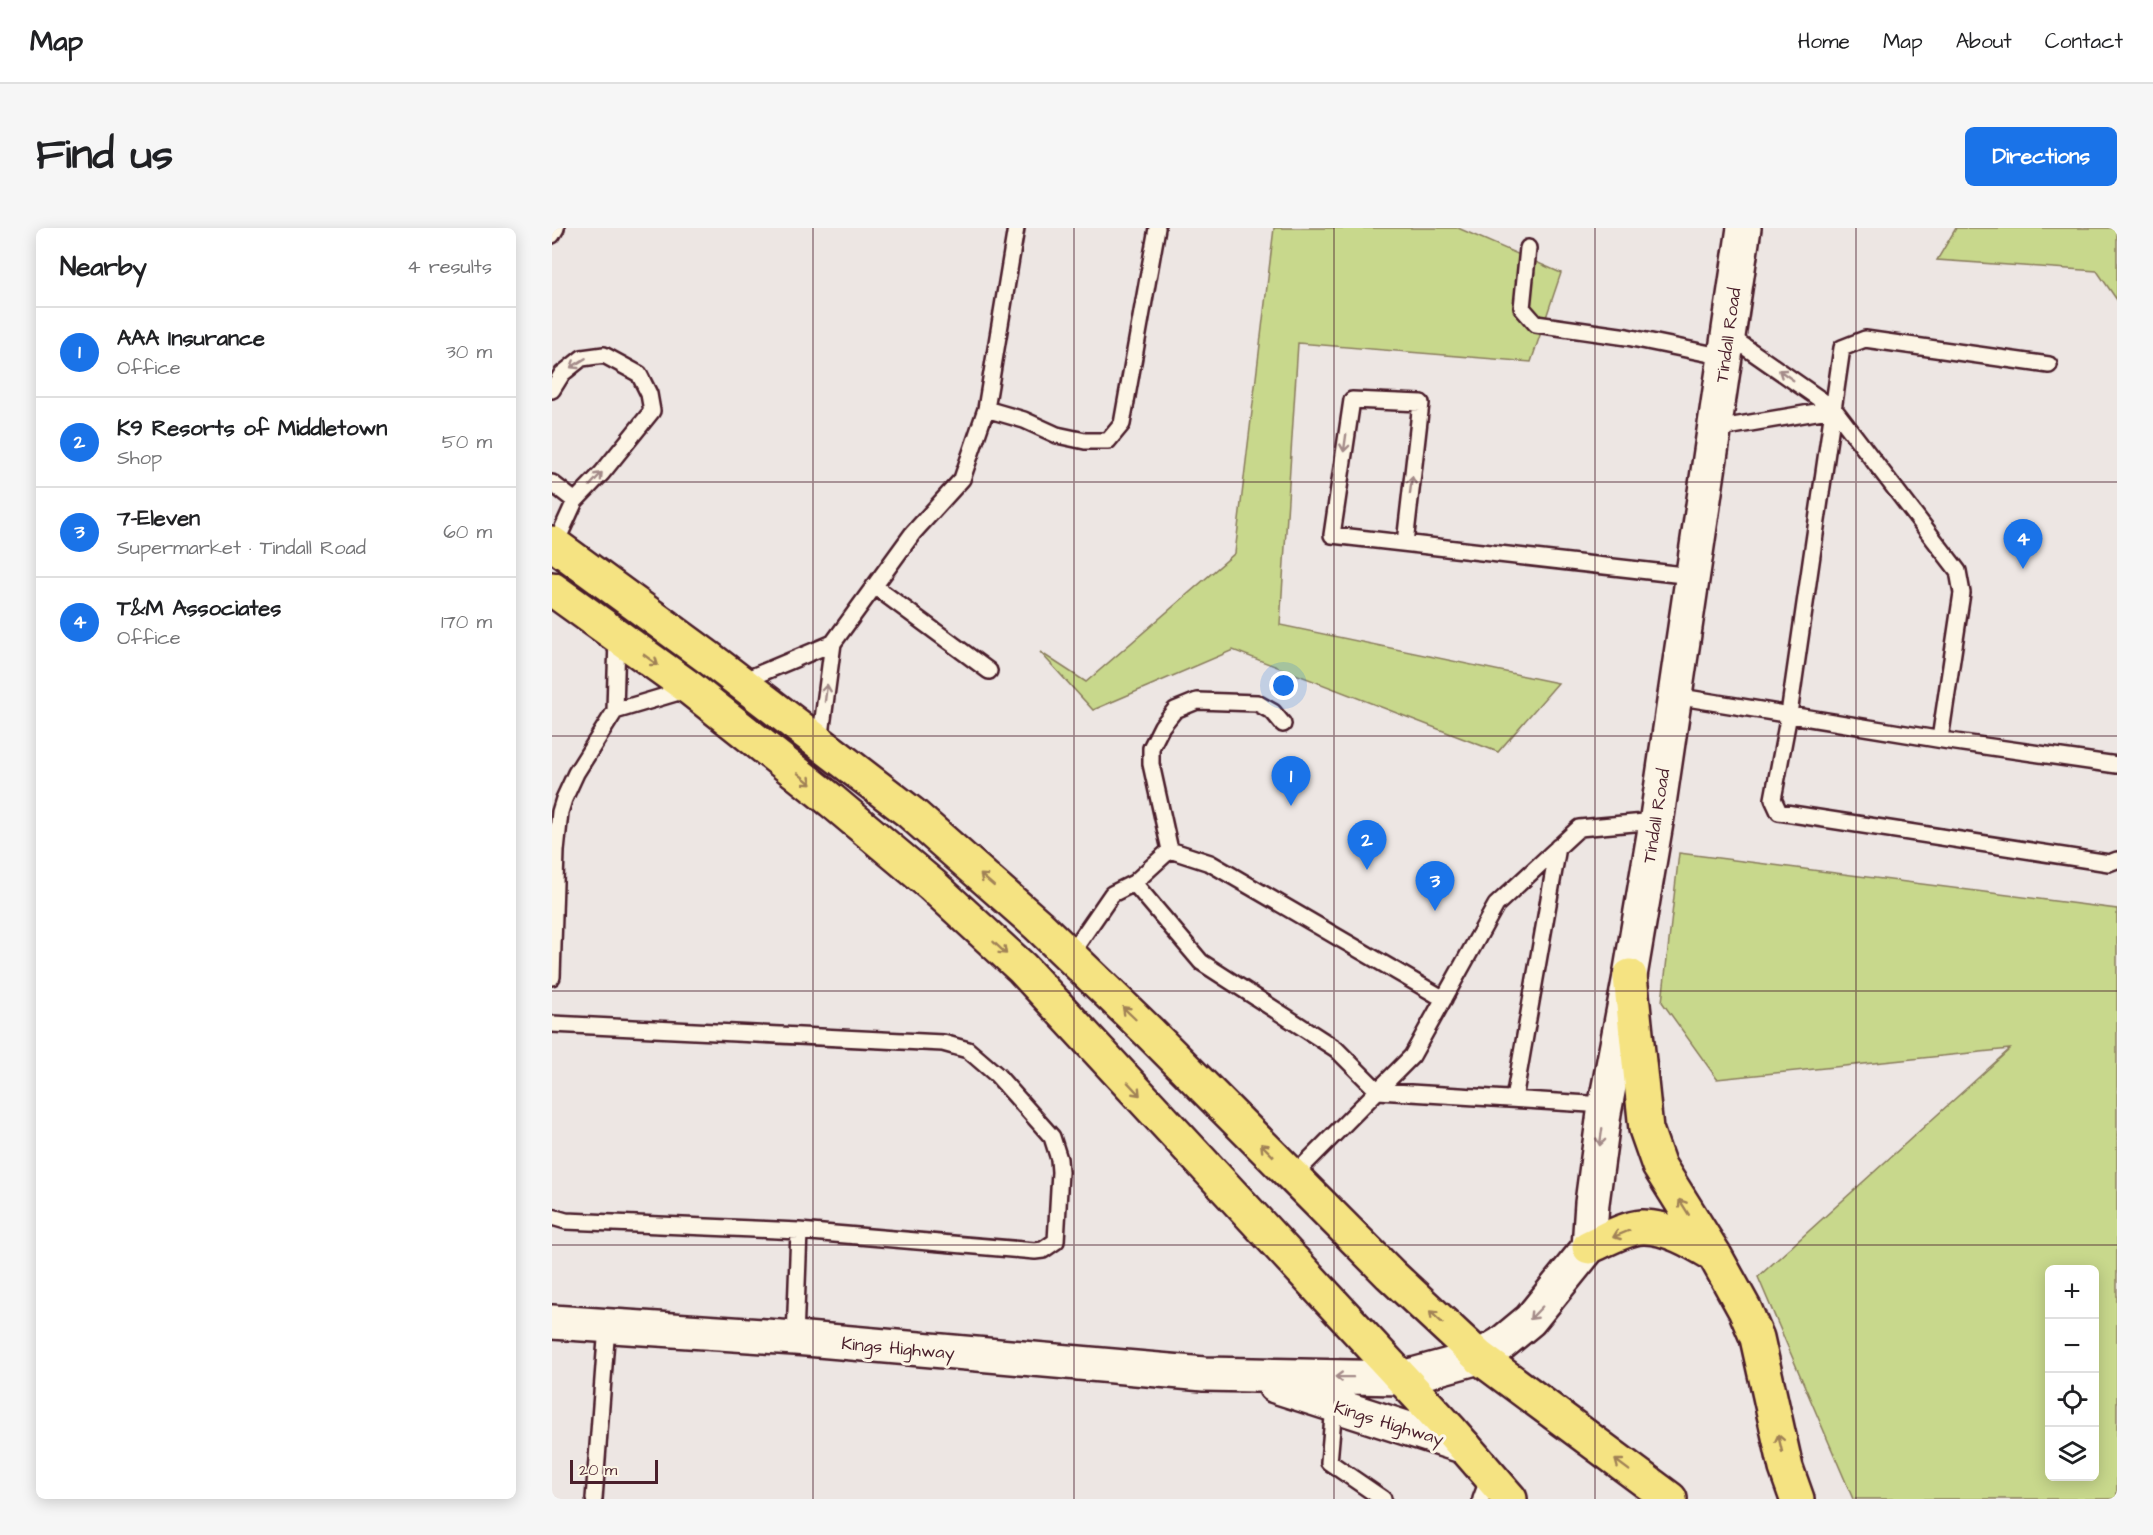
<!DOCTYPE html>
<html lang="en">
<head>
<meta charset="utf-8">
<style>
  body { margin:0; font-family:"Architects Daughter",sans-serif; background:#f6f6f6; color:#202124 }
  .controls { position:absolute; right:18px; bottom:18px; display:grid; overflow:hidden; border-radius:9px; box-shadow:0 3px 15px #0003 }
  .controls button { width:54px; height:54px; display:grid; place-items:center; padding:0; border:0; border-bottom:2px solid #e0e0e0; background:#fff; color:#202124; font:30px sans-serif }
  .scale { position:absolute; left:18px; bottom:15px; width:88px; box-sizing:border-box; padding-left:6px; border:3px solid #4a1f2b; border-top:0; font-size:16px; line-height:21px; white-space:nowrap; color:#4a1f2b; -webkit-text-stroke:4px #fcf5e5; paint-order:stroke }
  .you { position:absolute; left:732px; top:458px; width:21px; height:21px; margin:-15px; border:4px solid #fff; border-radius:50%; background:#1a73e8; box-shadow:0 0 0 9px #1a73e833 }
  .badge { display:grid; place-items:center; width:39px; height:39px; border-radius:50%; background:#1a73e8; color:#fff; font-size:20px; font-weight:700 }
  .pin { position:absolute; translate:-50% -50px; filter:drop-shadow(0 2px 3px #0008) }
  .pin::after { content:''; position:absolute; top:32px; width:21px; height:18px; background:inherit; clip-path:polygon(0 0,100% 0,50% 100%) }
  .list { margin:0; padding:0; list-style:none }
  h2 { display:flex; justify-content:space-between; align-items:center; height:78px; margin:0; padding:0 24px; font-size:26px }
  h2 small { font-size:20px; font-weight:400; color:#757577 }
  .list li { display:grid; grid-template-columns:39px 1fr auto; gap:18px; align-items:center; box-sizing:border-box; height:90px; padding:0 24px; border-top:2px solid #e0e0e0 }
  .list b { display:block; font-size:22px; white-space:nowrap }
  .list p { margin:0; font-size:20px; white-space:nowrap; color:#757577 }
  .list em { font-size:20px; font-style:normal; color:#757577 }
  .icon { flex:none; width:33px; height:33px; fill:none; stroke:currentColor; stroke-width:2; stroke-linecap:round; stroke-linejoin:round }
  .map { position:relative; flex:none; width:1565px; height:1271px; overflow:hidden; border-radius:9px }
  header { display:flex; align-items:center; gap:36px; box-sizing:border-box; height:84px; padding:0 30px; background:#fff; border-bottom:2px solid #e0e0e0 }
  header strong { font-size:28px }
  nav { display:flex; gap:33px; margin-inline-start:auto; font-size:21px }
  .intro { display:flex; align-items:center; justify-content:space-between; box-sizing:border-box; height:144px; padding:0 36px }
  h1 { margin:0; font-size:42px }
  .button { padding:15px 27px; border-radius:9px; background:#1a73e8; color:#fff; font-size:21px; font-weight:700 }
  main { display:flex; gap:36px; padding:0 36px }
  aside { flex:1; background:#fff; border-radius:9px; box-shadow:0 3px 15px #0003 }
  .map>svg:first-child { display:block }
  .green { fill:#c8d88c; stroke:#897c5c; stroke-width:1.5; fill-rule:evenodd }
  .lines { fill:none; stroke-linecap:round; stroke-linejoin:round }
  .lane-casing { stroke:#4a1f2b; stroke-width:20 }
  .secondary-casing { stroke:#4a1f2b; stroke-width:38 }
  .highway-casing { stroke:#4a1f2b; stroke-width:38 }
  .lane { stroke:#fcf5e5; stroke-width:15 }
  .secondary { stroke:#fcf5e5; stroke-width:33 }
  .highway { stroke:#f5e382; stroke-width:33 }
  .oneway { stroke:#a38a88 }
  .oneway2 { stroke:#a08156 }
  .grid { fill:none; stroke:#4a1f2b; stroke-width:1.5; stroke-opacity:0.55 }
  .labels { text-anchor:middle; stroke-width:6; stroke-linejoin:round; paint-order:stroke }
  .street-label { font-size:18px; fill:#4a1f2b; stroke:#fcf5e5 }
</style>
</head>
<body>
<header>
<strong>Map</strong>
<nav><a>Home</a><a>Map</a><a>About</a><a>Contact</a></nav>
</header>
<div class="intro"><h1>Find us</h1><a class="button">Directions</a></div>
<main>
<aside>
<h2>Nearby<small>4 results</small></h2>
<ul class="list">
<li><span class="badge">1</span><div><b>AAA Insurance</b><p>Office</p></div><em>30 m</em></li>
<li><span class="badge">2</span><div><b>K9 Resorts of Middletown</b><p>Shop</p></div><em>50 m</em></li>
<li><span class="badge">3</span><div><b>7-Eleven</b><p>Supermarket · Tindall Road</p></div><em>60 m</em></li>
<li><span class="badge">4</span><div><b>T&amp;M Associates</b><p>Office</p></div><em>170 m</em></li>
</ul>
</aside>
<div class="map">
<svg width="1565" height="1271" viewBox="0 0 1565 1271">
  <rect width="100%" height="100%" fill="#ede6e3"/>
  <filter id="ink" filterUnits="userSpaceOnUse"><feTurbulence type="fractalNoise" baseFrequency=".0167" numOctaves="2"/><feDisplacementMap in="SourceGraphic" scale="12" xChannelSelector="R" yChannelSelector="G"/><feConvolveMatrix kernelMatrix="1 2 1 2 8 2 1 2 1" color-interpolation-filters="sRGB"/></filter>
  <g filter="url(#ink)">
    <!-- green -->
    <path class="green" d="M722 0H906L1009 45 979 134 746 115 728 397 1006 455 946 524 681 422 541 482 488 424 534 454 683 325Z
      M1404 0H1565V72L1545 43 1385 32Z
      M1127 625 1565 681V1271H1301L1206 1049 1458 821 1165 851 1110 774ZM1498 1042H1542V1248H1498Z"/>
    <g class="lines">
      <!-- lane casing -->
      <g class="lane-casing">
        <path id="lane" d="M0 7 4 0
          M976 20 970 80 984 96 1075 109 1173 129
          M1176 107 1282 181 1406 343 1410 365 1388 511
          M1497 137 1313 111 1290 120 1237 486 1221 571 1227 584 1557 635 1565 632
          M0 162 10 146 30 130 52 127 87 146 97 166 100 183 50 245 23 273 3 317
          M434 181 472 192 505 207 533 213H556L570 196 605 0
          M1163 201 1282 181
          M0 255 23 273
          M853 315 869 175 800 172 780 307 1140 348
          M322 358 437 443
          M188 454 281 415
          M1123 468 1397 513 1565 537
          M63 483 137 461
          M268 514 281 415 361 305 410 251 434 181 464 0
          M618 622 599 536V520L610 498 623 482 645 473 705 475 721 484 731 496
          M582 655 618 622 658 635 892 771
          M518 727 560 666 582 655 649 734 784 821 826 863 1053 877
          M0 749 4 623 8 584 12 571 24 545 63 483 65 409
          M0 796 391 815 416 822 445 847 500 909 507 931 508 944 504 1013 491 1022 483 1023 247 1003 14 993 0 989
          M962 871 1006 619
          M741 948 860 828 944 677 1027 600 1104 593
          M243 1110 247 1003
          M782 1178 777 1234 831 1271
          M42 1271 55 1098
          M929 1271 938 1247"/>
      </g>
      <!-- secondary casing -->
      <g class="secondary-casing">
        <path id="secondary" d="M0 1094 243 1110 652 1146 850 1150 927 1129 949 1116 978 1092 1037 1019 1040 975 1052 885 1078 748 1105 589 1192 0
          M723 1158 913 1219"/>
      </g>
      <!-- highway casing -->
      <g class="highway-casing">
        <path id="highway" d="M0 315 157 430 359 585 486 697 597 804 838 1046 927 1129 1118 1271
          M0 361 139 461 280 573 380 657 470 740 899 1203 958 1271
          M1078 748 1094 901 1107 938 1162 1026 1193 1082 1205 1110 1234 1240 1245 1271
          M1037 1019C1053 1012 1073 1000 1090 999 1114 998 1141 1014 1161 1026"/>
      </g>
      <!-- lane -->
      <use href="#lane" class="lane"/>
      <!-- secondary -->
      <use href="#secondary" class="secondary"/>
      <!-- highway -->
      <use href="#highway" class="highway"/>
    </g>
    <!-- one-way arrows -->
    <defs><path id="oneway-shaft" d="M-6 0H5M1.5-3L5.5 0L1.5 3" fill="none" stroke-width="1.6" stroke-linecap="round" stroke-linejoin="round" transform="scale(1.5)"/></defs>
    <g class="oneway">
      <use href="#oneway-shaft" transform="translate(26 135) rotate(148)"/>
      <use href="#oneway-shaft" transform="translate(1234 147) rotate(-145)"/>
      <use href="#oneway-shaft" transform="translate(793 215) rotate(98)"/>
      <use href="#oneway-shaft" transform="translate(44 251) rotate(-47)"/>
      <use href="#oneway-shaft" transform="translate(859 257) rotate(-83)"/>
      <use href="#oneway-shaft" transform="translate(274 465) rotate(-83)"/>
      <use href="#oneway-shaft" transform="translate(1049 909) rotate(98)"/>
      <use href="#oneway-shaft" transform="translate(984 1085) rotate(134)"/>
      <use href="#oneway-shaft" transform="translate(792 1149) rotate(-179)"/>
    </g>
    <g class="oneway2">
      <use href="#oneway-shaft" transform="translate(99 432) rotate(36)"/>
      <use href="#oneway-shaft" transform="translate(253 551) rotate(39)"/>
      <use href="#oneway-shaft" transform="translate(435 652) rotate(-139)"/>
      <use href="#oneway-shaft" transform="translate(448 720) rotate(43)"/>
      <use href="#oneway-shaft" transform="translate(577 785) rotate(-136)"/>
      <use href="#oneway-shaft" transform="translate(582 861) rotate(47)"/>
      <use href="#oneway-shaft" transform="translate(715 922) rotate(-135)"/>
      <use href="#oneway-shaft" transform="translate(1132 979) rotate(-122)"/>
      <use href="#oneway-shaft" transform="translate(1069 1006) rotate(157)"/>
      <use href="#oneway-shaft" transform="translate(884 1089) rotate(-137)"/>
      <use href="#oneway-shaft" transform="translate(1228 1215) rotate(-103)"/>
      <use href="#oneway-shaft" transform="translate(1070 1237) rotate(-143)"/>
    </g>
  </g>
  <!-- grid -->
  <path class="grid" d="M261 0V1271M522 0V1271M782 0V1271M1043 0V1271M1304 0V1271M0 254H1565M0 508H1565M0 763H1565M0 1017H1565"/>
  <g class="labels">
    <!-- street labels -->
    <g class="street-label">
      <text transform="translate(1176 107) rotate(-82)" y="6">Tindall Road</text>
      <text transform="translate(1104 588) rotate(-81)" y="6">Tindall Road</text>
      <text transform="translate(346 1120) rotate(5)" y="6">Kings Highway</text>
      <text transform="translate(837 1195) rotate(17)" y="6">Kings Highway</text>
    </g>
  </g>
</svg>
<div class="controls">
<button>+</button>
<button>−</button>
<button><svg class="icon" aria-label="locate" viewBox="0 0 24 24"><circle cx="12" cy="12" r="6"/><path d="M12 2v4M12 18v4M2 12h4M18 12h4"/></svg></button>
<button><svg class="icon" aria-label="layers" viewBox="0 0 24 24"><path d="M12 4l9 5-9 5-9-5zM3 14l9 5 9-5"/></svg></button>
</div>
<div class="scale">20 m</div>
<div class="you"></div>
<div class="pin badge" style="left:739px;top:578px">1</div>
<div class="pin badge" style="left:815px;top:642px">2</div>
<div class="pin badge" style="left:883px;top:683px">3</div>
<div class="pin badge" style="left:1471px;top:341px">4</div>
</div>
</main>
</body>
</html>
